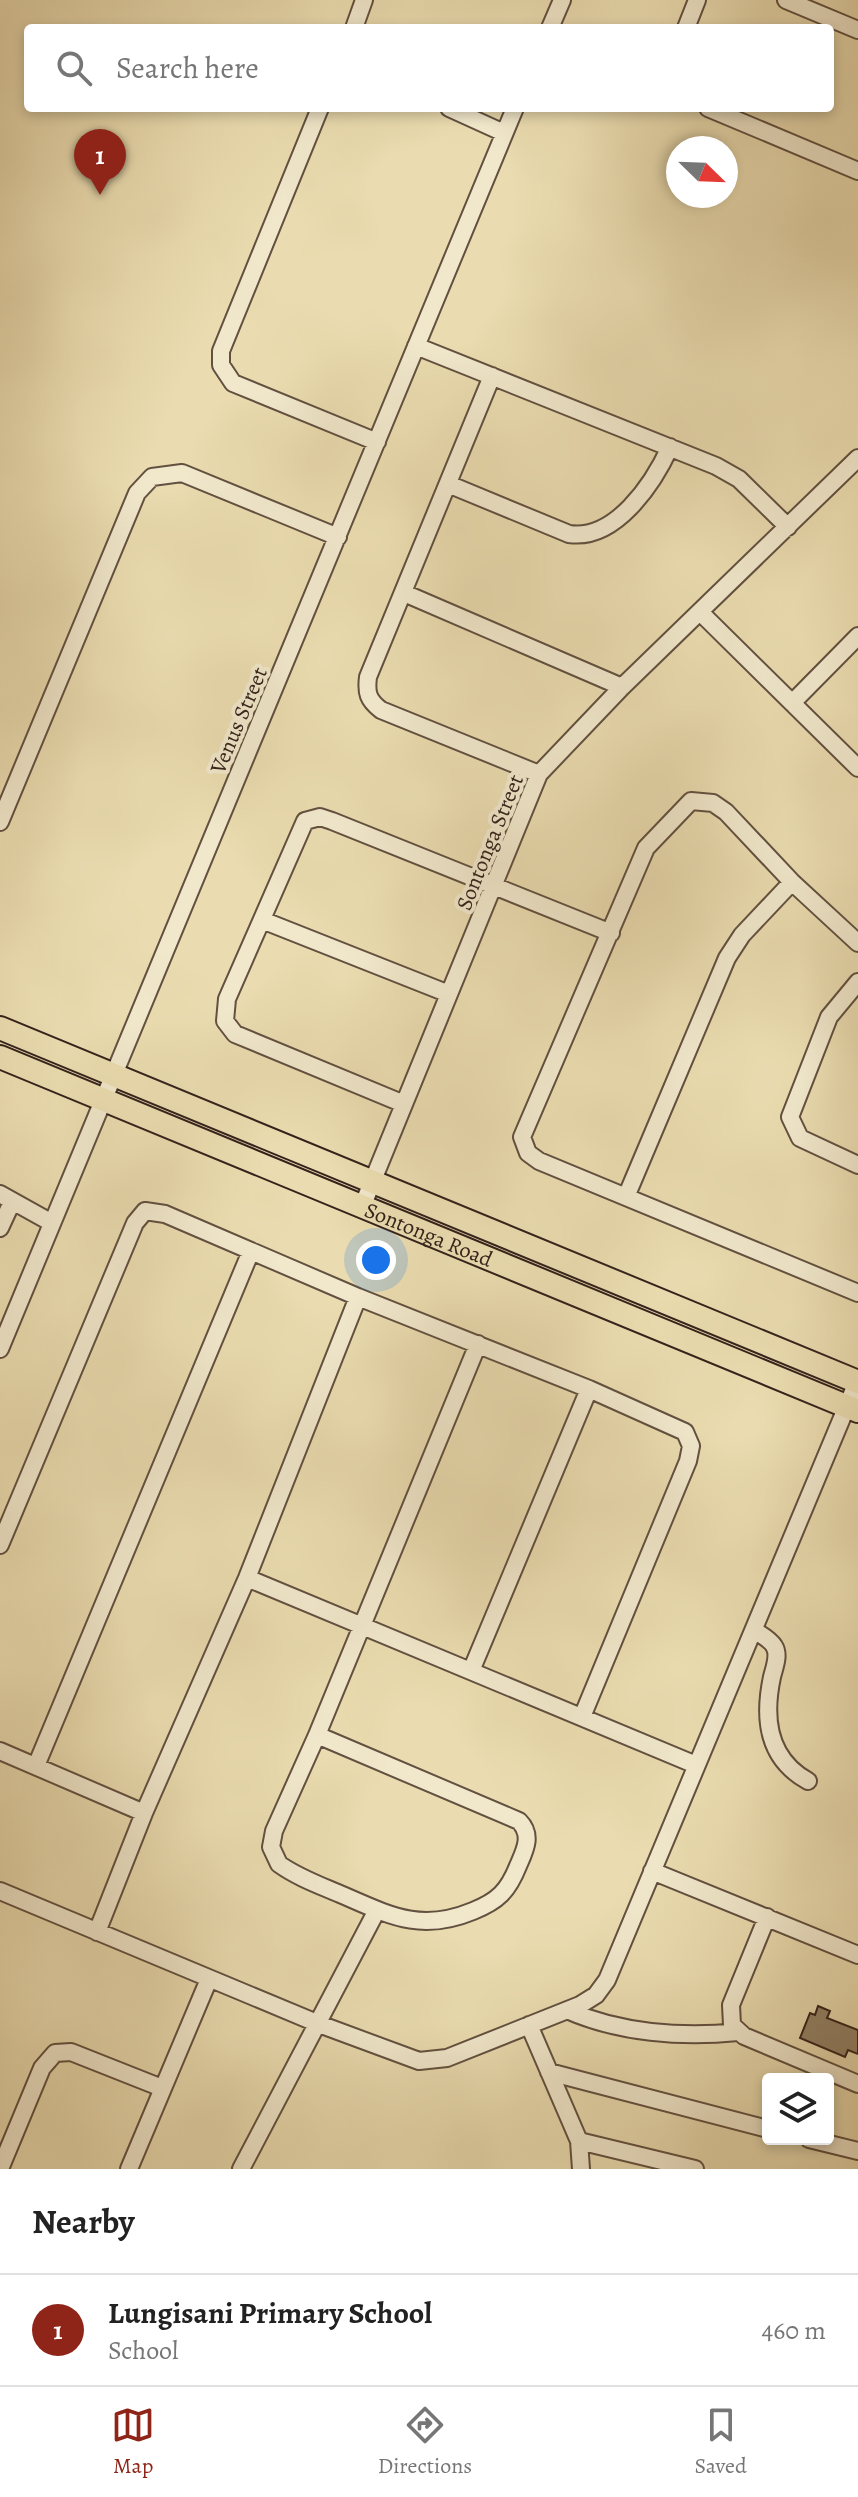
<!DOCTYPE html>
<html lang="en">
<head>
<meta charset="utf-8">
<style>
  body { margin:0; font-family:Alegreya,serif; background:#f2f2f2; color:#222 }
  .controls { position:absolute; right:24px; bottom:24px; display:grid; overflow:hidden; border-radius:8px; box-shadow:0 4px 12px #0003 }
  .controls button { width:72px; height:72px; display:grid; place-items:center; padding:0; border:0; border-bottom:2px solid #e0e0e0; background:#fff; color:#222; font:40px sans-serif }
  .compass { position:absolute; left:666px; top:136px; width:72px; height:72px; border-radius:50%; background:#fff; box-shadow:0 4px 12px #0003; rotate:113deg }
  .you { position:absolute; left:376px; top:1260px; width:28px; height:28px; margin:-20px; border:6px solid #fff; border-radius:50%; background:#1a73e8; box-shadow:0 0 0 12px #1a73e833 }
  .badge { display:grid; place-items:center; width:52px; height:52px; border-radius:50%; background:#8f2418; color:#fff; font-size:26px; font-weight:700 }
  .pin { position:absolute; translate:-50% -66px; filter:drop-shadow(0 2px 4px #0008) }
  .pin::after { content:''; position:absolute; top:42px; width:28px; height:24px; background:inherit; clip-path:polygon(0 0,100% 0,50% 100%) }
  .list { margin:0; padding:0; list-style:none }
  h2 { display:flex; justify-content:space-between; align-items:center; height:104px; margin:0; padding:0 32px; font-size:34px }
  h2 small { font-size:26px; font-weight:400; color:#767676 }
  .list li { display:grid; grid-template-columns:52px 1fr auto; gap:24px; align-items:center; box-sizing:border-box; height:112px; padding:0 32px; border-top:2px solid #e0e0e0 }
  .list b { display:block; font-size:30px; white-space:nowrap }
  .list p { margin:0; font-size:26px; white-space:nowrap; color:#767676 }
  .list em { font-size:26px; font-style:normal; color:#767676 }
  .icon { flex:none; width:44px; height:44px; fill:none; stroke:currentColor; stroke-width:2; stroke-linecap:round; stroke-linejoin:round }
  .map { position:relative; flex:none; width:858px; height:2169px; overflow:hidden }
  .search { position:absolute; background:#fff; box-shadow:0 4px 12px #0003; left:24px; right:24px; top:24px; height:88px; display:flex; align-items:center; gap:20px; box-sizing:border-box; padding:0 28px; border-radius:8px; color:#767676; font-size:30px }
  .sheet { height:216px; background:#fff }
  nav { display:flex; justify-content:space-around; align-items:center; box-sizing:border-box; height:112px; border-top:2px solid #e0e0e0; background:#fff; font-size:22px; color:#767676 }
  nav a { display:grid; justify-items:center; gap:4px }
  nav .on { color:#8f2418 }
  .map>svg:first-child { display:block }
  .building { fill:#938368; stroke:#34221b; stroke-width:2 }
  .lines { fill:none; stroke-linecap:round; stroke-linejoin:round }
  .minor-casing { stroke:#625040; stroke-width:20 }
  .major-casing { stroke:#34221b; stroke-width:26 }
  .minor { stroke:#f1e8cc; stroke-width:16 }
  .major { stroke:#eadcb0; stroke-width:22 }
  .labels { text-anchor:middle; stroke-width:8; stroke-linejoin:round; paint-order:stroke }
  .street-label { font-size:22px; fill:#34221b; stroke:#f1e8cc }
</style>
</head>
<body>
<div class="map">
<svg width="858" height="2169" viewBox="0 0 858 2169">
  <rect width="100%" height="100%" fill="#eadcb0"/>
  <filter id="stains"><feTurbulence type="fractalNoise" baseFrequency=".0025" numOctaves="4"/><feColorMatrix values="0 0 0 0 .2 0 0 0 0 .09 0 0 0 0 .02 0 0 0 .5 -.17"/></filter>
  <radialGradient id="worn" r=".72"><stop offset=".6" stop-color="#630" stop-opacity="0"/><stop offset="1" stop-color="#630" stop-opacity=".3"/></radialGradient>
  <!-- building -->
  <path class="building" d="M818 2006 830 2011 827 2018 858 2030V2054L848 2050 845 2057 800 2038 810 2013 815 2015Z"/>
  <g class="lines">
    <!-- minor casing -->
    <g class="minor-casing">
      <path id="minor" d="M786 0 858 30
        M354 28 364 0
        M550 28 562 0
        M686 28 697 0
        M320 108 221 351V365L233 383 377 442
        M449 108 504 133
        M708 108 858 171
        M416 346 716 466 739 479 788 527
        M492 376 368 677C366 693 368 700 381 710L539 774
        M448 484 569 534C615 541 653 484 670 447
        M404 593 622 687
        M700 612 858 768
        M792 703 858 636
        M0 822 137 493 152 477 182 473 338 537
        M262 920 449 994
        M858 943 792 882 726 812 713 803 691 801 646 848 522 1137 528 1153 539 1161 858 1293
        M858 982 829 1017 790 1117 800 1138 858 1165
        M404 1104 235 1034 225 1021 227 999 305 821 320 817 332 821 611 933
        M0 1194 52 1223
        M626 1197 727 958 742 935 792 882
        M362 1207 539 774 622 687 858 458
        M0 1228 12 1202
        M0 1349 515 108
        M0 1545 135 1223 145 1211 165 1214 358 1297 589 1389 685 1432 691 1446 688 1461 582 1717
        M247 1578 696 1765
        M754 1630C760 1634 771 1640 774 1646 780 1655 774 1668 772 1677 763 1719 768 1759 808 1781
        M471 1671 589 1389
        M317 1735 519 1821C533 1835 525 1850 518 1866 508 1891 498 1901 473 1911 420 1933 389 1915 340 1894 319 1885 297 1877 279 1864L271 1847 274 1831Z
        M317 1735 478 1344
        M0 1751 144 1813
        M36 1766 251 1251
        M652 1871 858 1955
        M0 1891 319 2024 419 2061 447 2058 580 2005 596 1995 607 1980 857 1382
        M767 1917 731 2005 732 2025 744 2036 858 2084
        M97 1932 144 1813 247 1578 358 1297
        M567 2010C619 2033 682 2038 738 2032
        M529 2025 579 2141 581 2169
        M549 2072 768 2129
        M809 2139 858 2151
        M579 2141 695 2169
        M0 2169 42 2068 55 2053 71 2052 162 2088
        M129 2169 209 1979
        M241 2169 377 1910"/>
    </g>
    <!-- major casing -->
    <g class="major-casing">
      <g id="major">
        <path d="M0 1028 858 1382"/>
        <path id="s1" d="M0 1057 858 1411"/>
      </g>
    </g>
    <!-- minor -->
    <use href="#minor" class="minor"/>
    <!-- major -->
    <use href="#major" class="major"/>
  </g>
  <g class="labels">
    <!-- street labels -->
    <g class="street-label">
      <text transform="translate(238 720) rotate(-67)" y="8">Venus Street</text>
      <text transform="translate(489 842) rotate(-68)" y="8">Sontonga Street</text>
      <text dy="8" stroke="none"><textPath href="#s1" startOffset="464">Sontonga Road</textPath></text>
    </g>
  </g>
  <rect width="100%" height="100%" filter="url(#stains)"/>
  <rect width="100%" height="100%" fill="url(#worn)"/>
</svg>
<div class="controls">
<button><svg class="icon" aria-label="layers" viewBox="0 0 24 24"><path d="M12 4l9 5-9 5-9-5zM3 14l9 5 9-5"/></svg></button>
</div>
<svg class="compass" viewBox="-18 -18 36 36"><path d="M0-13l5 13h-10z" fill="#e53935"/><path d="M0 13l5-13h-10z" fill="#767676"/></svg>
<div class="you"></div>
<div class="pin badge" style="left:100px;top:195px">1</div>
<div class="search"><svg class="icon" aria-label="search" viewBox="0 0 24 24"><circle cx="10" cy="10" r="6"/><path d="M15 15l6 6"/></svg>Search here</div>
</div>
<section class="sheet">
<h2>Nearby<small></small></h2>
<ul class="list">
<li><span class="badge">1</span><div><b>Lungisani Primary School</b><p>School</p></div><em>460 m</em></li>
</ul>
</section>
<nav>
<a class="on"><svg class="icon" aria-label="map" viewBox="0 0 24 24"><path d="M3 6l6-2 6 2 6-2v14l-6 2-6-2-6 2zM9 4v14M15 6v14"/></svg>Map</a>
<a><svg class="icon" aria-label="directions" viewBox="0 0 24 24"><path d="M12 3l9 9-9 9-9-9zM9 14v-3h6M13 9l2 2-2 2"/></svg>Directions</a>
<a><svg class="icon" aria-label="saved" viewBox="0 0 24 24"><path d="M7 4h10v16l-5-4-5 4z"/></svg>Saved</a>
</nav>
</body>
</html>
